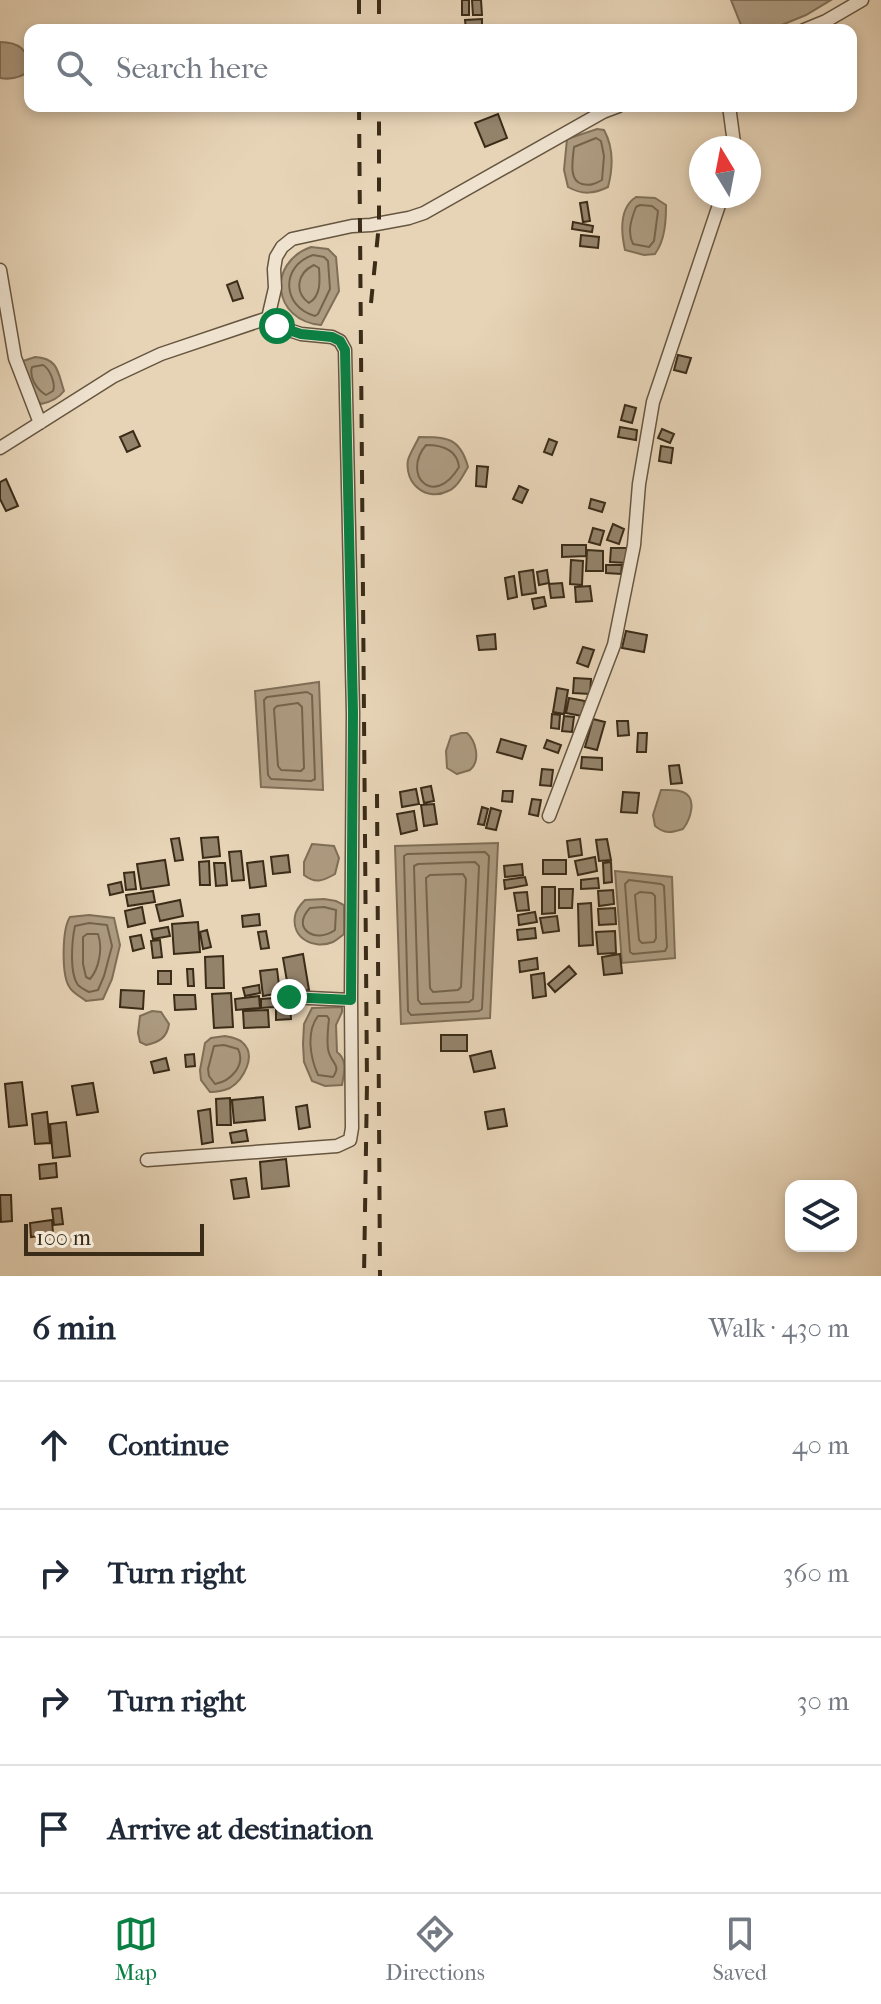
<!DOCTYPE html>
<html lang="en">
<head>
<meta charset="utf-8">
<style>
  body { margin:0; font-family:"IM FELL French Canon",serif; background:#f2f2f3; color:#1f2937 }
  .controls { position:absolute; right:24px; bottom:24px; display:grid; overflow:hidden; border-radius:16px; box-shadow:0 4px 12px #0003 }
  .controls button { width:72px; height:72px; display:grid; place-items:center; padding:0; border:0; border-bottom:2px solid #e0e1e3; background:#fff; color:#1f2937; font:40px sans-serif }
  .compass { position:absolute; left:689px; top:136px; width:72px; height:72px; border-radius:50%; background:#fff; box-shadow:0 4px 12px #0003; rotate:350deg }
  .scale { position:absolute; left:24px; bottom:20px; width:180px; box-sizing:border-box; padding-left:8px; border:4px solid #3b2c18; border-top:0; font-size:22px; line-height:28px; white-space:nowrap; color:#3b2c18; -webkit-text-stroke:6px #efe3d0; paint-order:stroke }
  .stop { position:absolute; width:24px; height:24px; margin:-18px; border:6px solid #0b8043; border-radius:50%; background:#fff }
  .stop.end { background:#0b8043; border-color:#fff; box-shadow:0 2px 8px #0008 }
  .list { margin:0; padding:0; list-style:none }
  h2 { display:flex; justify-content:space-between; align-items:center; height:104px; margin:0; padding:0 32px; font-size:34px }
  h2 small { font-size:26px; font-weight:400; color:#747a83 }
  .list li { display:grid; grid-template-columns:52px 1fr auto; gap:24px; align-items:center; box-sizing:border-box; height:128px; padding:0 32px; border-top:2px solid #e0e1e3 }
  .list b { display:block; font-size:30px; white-space:nowrap }
  .list em { font-size:26px; font-style:normal; color:#747a83 }
  .icon { flex:none; width:44px; height:44px; fill:none; stroke:currentColor; stroke-width:2; stroke-linecap:round; stroke-linejoin:round }
  .map { position:relative; flex:none; width:881px; height:1276px; overflow:hidden }
  .search { position:absolute; background:#fff; box-shadow:0 4px 12px #0003; left:24px; right:24px; top:24px; height:88px; display:flex; align-items:center; gap:20px; box-sizing:border-box; padding:0 28px; border-radius:16px; color:#747a83; font-size:30px }
  .sheet { height:616px; background:#fff }
  nav { display:flex; justify-content:space-around; align-items:center; box-sizing:border-box; height:112px; border-top:2px solid #e0e1e3; background:#fff; font-size:22px; color:#747a83 }
  nav a { display:grid; justify-items:center; gap:4px }
  nav .on { color:#0b8043 }
  .map>svg:first-child { display:block }
  .water { fill:#ad9b81; stroke:#7f6f57; stroke-width:2 }
  .lines { fill:none; stroke-linecap:round; stroke-linejoin:round }
  .shore { stroke:#74644c; stroke-width:2 }
  .building { fill:#94836b; stroke:#3b2c18; stroke-width:2 }
  .street-casing { stroke:#665640; stroke-width:15 }
  .street { stroke:#efe3d0; stroke-width:12 }
  .rail { stroke:#3b2c18; stroke-width:4; stroke-dasharray:14 14; stroke-linecap:butt }
  .route { stroke:#0b8043; stroke-width:10 }
</style>
</head>
<body>
<div class="map">
<svg width="881" height="1276" viewBox="0 0 881 1276">
  <rect width="100%" height="100%" fill="#e7d4b7"/>
  <filter id="stains"><feTurbulence type="fractalNoise" baseFrequency=".0025" numOctaves="4"/><feColorMatrix values="0 0 0 0 .2 0 0 0 0 .09 0 0 0 0 .02 0 0 0 .5 -.17"/></filter>
  <radialGradient id="worn" r=".72"><stop offset=".6" stop-color="#630" stop-opacity="0"/><stop offset="1" stop-color="#630" stop-opacity=".3"/></radialGradient>
  <!-- water -->
  <path class="water" d="M731 0H831L806 15 772 29 743 30Z
    M0 42C19 42 29 50 30 70 21 78 12 80 0 78Z
    M597 129 604 130C614 148 613 168 608 187 594 194 582 195 568 187L564 170 567 139Z
    M636 197 655 198 666 205C666 222 665 240 655 254L644 255 625 250C621 232 619 208 636 197Z
    M311 247 328 249 336 257 339 291 321 325C273 321 266 263 311 247Z
    M35 357C58 358 58 372 64 391 58 399 51 402 41 404L31 393 23 361Z
    M419 437C446 437 460 437 468 467 463 475 458 487 448 491 427 502 404 484 408 460 410 453 416 444 419 437Z
    M319 682 323 790 261 787 255 691Z
    M461 733H467C476 741 481 761 470 770 468 771 459 773 457 774L447 768 446 751 451 736Z
    M661 790C668 790 676 789 683 792 698 798 690 820 683 829 671 833 665 834 655 826L653 815Z
    M498 843 490 1018 401 1024 395 846Z
    M312 844 334 846 339 858 335 874C323 881 315 884 304 875V862Z
    M615 871 672 877 675 958 622 963Z
    M324 899 336 901 344 905V934C340 937 337 940 333 942 314 950 291 938 295 916 296 909 301 904 305 900Z
    M89 915 114 918 120 945 112 979 103 999 86 1001C81 997 73 993 70 988 61 976 62 929 70 917Z
    M342 1007V1012L336 1025 337 1052C348 1060 344 1073 342 1085L325 1086 312 1081 304 1062 303 1044 304 1024 312 1008Z
    M152 1011 161 1012 169 1024C167 1038 159 1042 146 1045L140 1042 138 1033 140 1016Z
    M225 1036C231 1037 239 1038 243 1043 257 1056 243 1080 230 1088 223 1091 217 1092 210 1092L201 1080 200 1070 205 1043 211 1038Z"/>
  <g class="lines">
    <!-- shore -->
    <path class="shore" d="M596 138 601 141 604 156 602 180C595 184 590 186 582 184 568 181 573 158 574 147Z
      M640 205 652 206 658 211 654 241 649 247 633 244C627 232 631 220 636 207Z
      M313 255 324 257 328 261 330 289 318 314 315 316C282 307 280 266 313 255Z
      M314 265 319 268C320 281 321 296 309 303 294 292 297 273 314 265Z
      M43 365C50 369 56 384 53 391L46 395C36 389 29 377 32 367Z
      M426 445C442 445 457 449 459 467 434 509 401 475 426 445Z
      M307 692 312 695 315 779 311 781 271 779 268 775 264 700 267 697Z
      M298 703 302 707 304 768 301 771 281 770 278 766 274 709 277 706Z
      M485 852 489 856 482 1009 479 1011 411 1015 408 1011 404 856 407 854Z
      M475 862 479 866 473 999 469 1002 421 1004 418 1000 414 866 418 864Z
      M463 874 466 879 461 987 458 990 433 992 430 988 426 878 430 875Z
      M629 880 661 884 664 886 667 947 665 951 633 954 630 952 625 884Z
      M640 892 652 893 655 896 656 938 654 942 642 943 639 940 635 895Z
      M324 907 336 910 335 930C316 944 290 929 310 908Z
      M89 923 107 925 112 946 104 976 98 990 89 992C87 991 81 988 78 985 69 973 72 940 75 926Z
      M87 934H98C103 948 99 969 90 979L86 977 83 964V937Z
      M318 1016H327L329 1019C328 1028 326 1044 329 1053 333 1065 341 1065 333 1077L318 1075C310 1057 306 1032 318 1016Z
      M224 1045 238 1049C246 1065 231 1081 215 1084L209 1076 208 1069 214 1046Z"/>
  </g>
  <!-- building -->
  <path class="building" d="M462 0H469V15H462Z
    M472 0H481L482 15H473Z
    M482 19V30H466L465 20Z
    M498 114 507 138 485 147 475 123Z
    M587 202 590 221 583 222 580 203Z
    M573 222 593 226 592 232 572 229Z
    M581 235 599 237 598 248 580 246Z
    M237 281 243 298 233 301 227 285Z
    M678 355 691 358 686 373 674 370Z
    M625 405 636 408 632 423 621 420Z
    M620 427 637 430 636 440 618 437Z
    M662 429 674 434 670 443 658 438Z
    M133 431 140 446 127 452 120 437Z
    M549 439 557 442 552 455 544 452Z
    M661 446 673 448 671 463 659 461Z
    M477 466 488 467 486 487 476 486Z
    M6 479 18 506 6 511 0 499V482Z
    M519 486 528 490 522 503 513 499Z
    M591 499 605 503 602 512 589 508Z
    M613 524 624 529 619 544 607 540Z
    M593 528 604 531 600 545 589 542Z
    M562 545H586V556L562 557Z
    M611 548H628L627 563 610 562Z
    M587 550 603 551V571H586Z
    M571 560 583 561 582 585 570 584Z
    M606 565H622L621 574 606 573Z
    M533 570 536 593 522 595 519 572Z
    M547 570 549 583 539 585 537 572Z
    M514 576 517 597 508 599 505 578Z
    M562 583 564 597 551 598 549 584Z
    M590 586 592 601 576 602 575 587Z
    M544 597 546 606 534 609 532 599Z
    M626 631 647 635 644 652 622 648Z
    M495 634 496 649 479 650 477 636Z
    M583 647 594 650 588 667 577 663Z
    M574 678 591 679 590 694 573 693Z
    M557 688 568 690 564 714 553 712Z
    M569 698 585 701 582 716 566 713Z
    M552 714 560 715 559 729 551 728Z
    M564 716 574 717 572 732 562 731Z
    M593 719 605 722 597 750 585 747Z
    M617 721H628L629 735 618 736Z
    M638 733H647L646 752H637Z
    M501 739 526 746 522 759 497 752Z
    M547 740 561 745 558 753 544 748Z
    M582 757 602 758V770L581 768Z
    M679 765 682 783 671 784 669 766Z
    M542 769 553 770 551 786 540 785Z
    M431 786 434 801 424 803 421 788Z
    M416 789 419 804 402 807 400 792Z
    M503 791H513L512 802 502 801Z
    M623 792 639 793 637 813 621 812Z
    M532 799 541 800 538 816 529 814Z
    M434 804 437 824 424 826 421 805Z
    M482 807 488 809 484 825 478 824Z
    M491 808 501 811 496 830 486 828Z
    M414 811 417 830 401 834 397 814Z
    M218 837 220 856 203 858 201 838Z
    M179 838 183 860 175 861 171 839Z
    M580 839 582 855 569 857 567 841Z
    M607 839 611 860 599 861 596 840Z
    M241 851 244 880 232 881 229 852Z
    M288 855 290 872 273 874 271 857Z
    M595 857 597 871 578 875 575 861Z
    M165 860 169 885 141 889 137 864Z
    M543 860H566V874H543Z
    M209 861 210 885H200L199 862Z
    M263 861 266 886 250 888 247 863Z
    M611 862 612 882 604 883 603 863Z
    M214 863H225L227 885 216 886Z
    M522 864 523 875 505 877 504 866Z
    M134 872 136 889 126 890 124 873Z
    M525 877 527 885 505 889 504 880Z
    M598 878 599 888 581 889V880Z
    M121 882 123 892 110 895 108 885Z
    M542 887H555V913L542 914Z
    M559 889H573L572 908H559Z
    M613 890 614 904 599 906 598 891Z
    M153 891 155 902 128 906 126 895Z
    M527 892 529 910 517 911 514 893Z
    M180 900 183 916 160 921 156 905Z
    M591 903 593 945 579 946 578 904Z
    M142 907 145 923 128 927 125 911Z
    M615 908 616 924 599 925 598 909Z
    M535 912 537 922 519 925 518 915Z
    M259 914 260 925 243 927 242 916Z
    M557 916 559 931 543 933 540 918Z
    M198 922 200 952 174 954 172 924Z
    M168 927 170 936 153 939 151 930Z
    M535 928 536 938 518 940 517 930Z
    M207 930 211 947 203 949 200 932Z
    M266 931 269 948 261 949 258 932Z
    M615 931 616 953 598 954 596 932Z
    M141 935 144 948 133 951 130 937Z
    M160 940 162 957 153 958 151 941Z
    M303 954 309 990 289 993 283 958Z
    M620 954 622 973 604 975 602 957Z
    M223 956 224 988H206L205 957Z
    M537 958 538 969 520 972 519 961Z
    M569 966 576 974 555 992 548 984Z
    M187 969H193L194 986H188Z
    M277 969 280 993 263 996 260 971Z
    M158 971H171V984H158Z
    M544 973 546 996 533 998 531 975Z
    M259 985 260 993 245 996 243 988Z
    M121 990 144 991 143 1009 120 1007Z
    M231 993 233 1027 214 1028 212 994Z
    M174 995H195L196 1009 175 1010Z
    M259 996 260 1008 236 1010 235 999Z
    M274 998V1007L261 1008V999Z
    M290 1006 291 1019 276 1020V1007Z
    M268 1010 269 1027 244 1028 243 1011Z
    M441 1035H467V1051H441Z
    M491 1051 495 1068 474 1072 470 1056Z
    M194 1054 195 1066 186 1067 185 1055Z
    M166 1058 169 1070 154 1073 151 1062Z
    M22 1082 27 1125 9 1127 5 1084Z
    M93 1083 98 1112 77 1115 72 1086Z
    M263 1097 265 1120 234 1123 232 1100Z
    M230 1098 231 1125H217L216 1099Z
    M307 1105 310 1127 299 1129 296 1107Z
    M210 1109 213 1142 202 1144 198 1111Z
    M504 1109 507 1126 488 1129 485 1112Z
    M47 1112 50 1143 35 1144 32 1114Z
    M66 1122 70 1156 53 1158 50 1124Z
    M246 1130 248 1141 232 1143 230 1133Z
    M286 1159 289 1186 262 1189 260 1162Z
    M56 1163 57 1177 40 1179 39 1165Z
    M246 1178 249 1197 234 1199 231 1180Z
    M0 1195H11L12 1221 1 1222Z
    M61 1208 63 1224 54 1225 52 1209Z
    M52 1220 53 1234 31 1237 30 1223Z"/>
  <g class="lines">
    <!-- street casing -->
    <g class="street-casing">
      <path id="street" d="M804 30 826 21 862 0
        M729 106 734 143 733 148
        M0 270 15 358 40 423
        M268 318 277 326 301 334 332 337 340 341 345 350 353 713 351 1000 289 997
        M0 448 114 376 161 354 268 318 275 288 274 269 276 257 282 247 292 239 352 226 371 225 409 218 424 213 603 112 619 106
        M549 816 614 645 634 545 639 484 653 402 722 196
        M147 1160 337 1146 350 1140 352 1128 351 1000"/>
    </g>
    <!-- street -->
    <use href="#street" class="street"/>
    <!-- rail -->
    <path class="rail" d="M359 0V30
      M379 0V30
      M359 106 367 1083 364 1276
      M371 303 379 224V106
      M377 794 380 1276"/>
  </g>
  <g class="lines">
    <!-- route -->
    <path class="route" d="M277 326 301 334 332 337 340 341 345 350 353 713 351 1000 289 997"/>
  </g>
  <rect width="100%" height="100%" filter="url(#stains)"/>
  <rect width="100%" height="100%" fill="url(#worn)"/>
</svg>
<div class="controls">
<button><svg class="icon" aria-label="layers" viewBox="0 0 24 24"><path d="M12 4l9 5-9 5-9-5zM3 14l9 5 9-5"/></svg></button>
</div>
<svg class="compass" viewBox="-18 -18 36 36"><path d="M0-13l5 13h-10z" fill="#e53935"/><path d="M0 13l5-13h-10z" fill="#747a83"/></svg>
<div class="scale">100 m</div>
<div class="stop" style="left:277px;top:326px"></div>
<div class="stop end" style="left:289px;top:997px"></div>
<div class="search"><svg class="icon" aria-label="search" viewBox="0 0 24 24"><circle cx="10" cy="10" r="6"/><path d="M15 15l6 6"/></svg>Search here</div>
</div>
<section class="sheet">
<h2>6 min<small>Walk · 430 m</small></h2>
<ul class="list">
<li><svg class="icon" aria-label="ahead" viewBox="0 0 24 24"><path d="M12 20V5M6 11l6-6 6 6"/></svg><div><b>Continue</b></div><em>40 m</em></li>
<li><svg class="icon" aria-label="right" viewBox="0 0 24 24"><path d="M7 20v-9h11M14 6l5 5-5 5"/></svg><div><b>Turn right</b></div><em>360 m</em></li>
<li><svg class="icon" aria-label="right" viewBox="0 0 24 24"><path d="M7 20v-9h11M14 6l5 5-5 5"/></svg><div><b>Turn right</b></div><em>30 m</em></li>
<li><svg class="icon" aria-label="arrive" viewBox="0 0 24 24"><path d="M6 21V4h12l-3 4 3 4H6"/></svg><div><b>Arrive at destination</b></div></li>
</ul>
</section>
<nav>
<a class="on"><svg class="icon" aria-label="map" viewBox="0 0 24 24"><path d="M3 6l6-2 6 2 6-2v14l-6 2-6-2-6 2zM9 4v14M15 6v14"/></svg>Map</a>
<a><svg class="icon" aria-label="directions" viewBox="0 0 24 24"><path d="M12 3l9 9-9 9-9-9zM9 14v-3h6M13 9l2 2-2 2"/></svg>Directions</a>
<a><svg class="icon" aria-label="saved" viewBox="0 0 24 24"><path d="M7 4h10v16l-5-4-5 4z"/></svg>Saved</a>
</nav>
</body>
</html>
